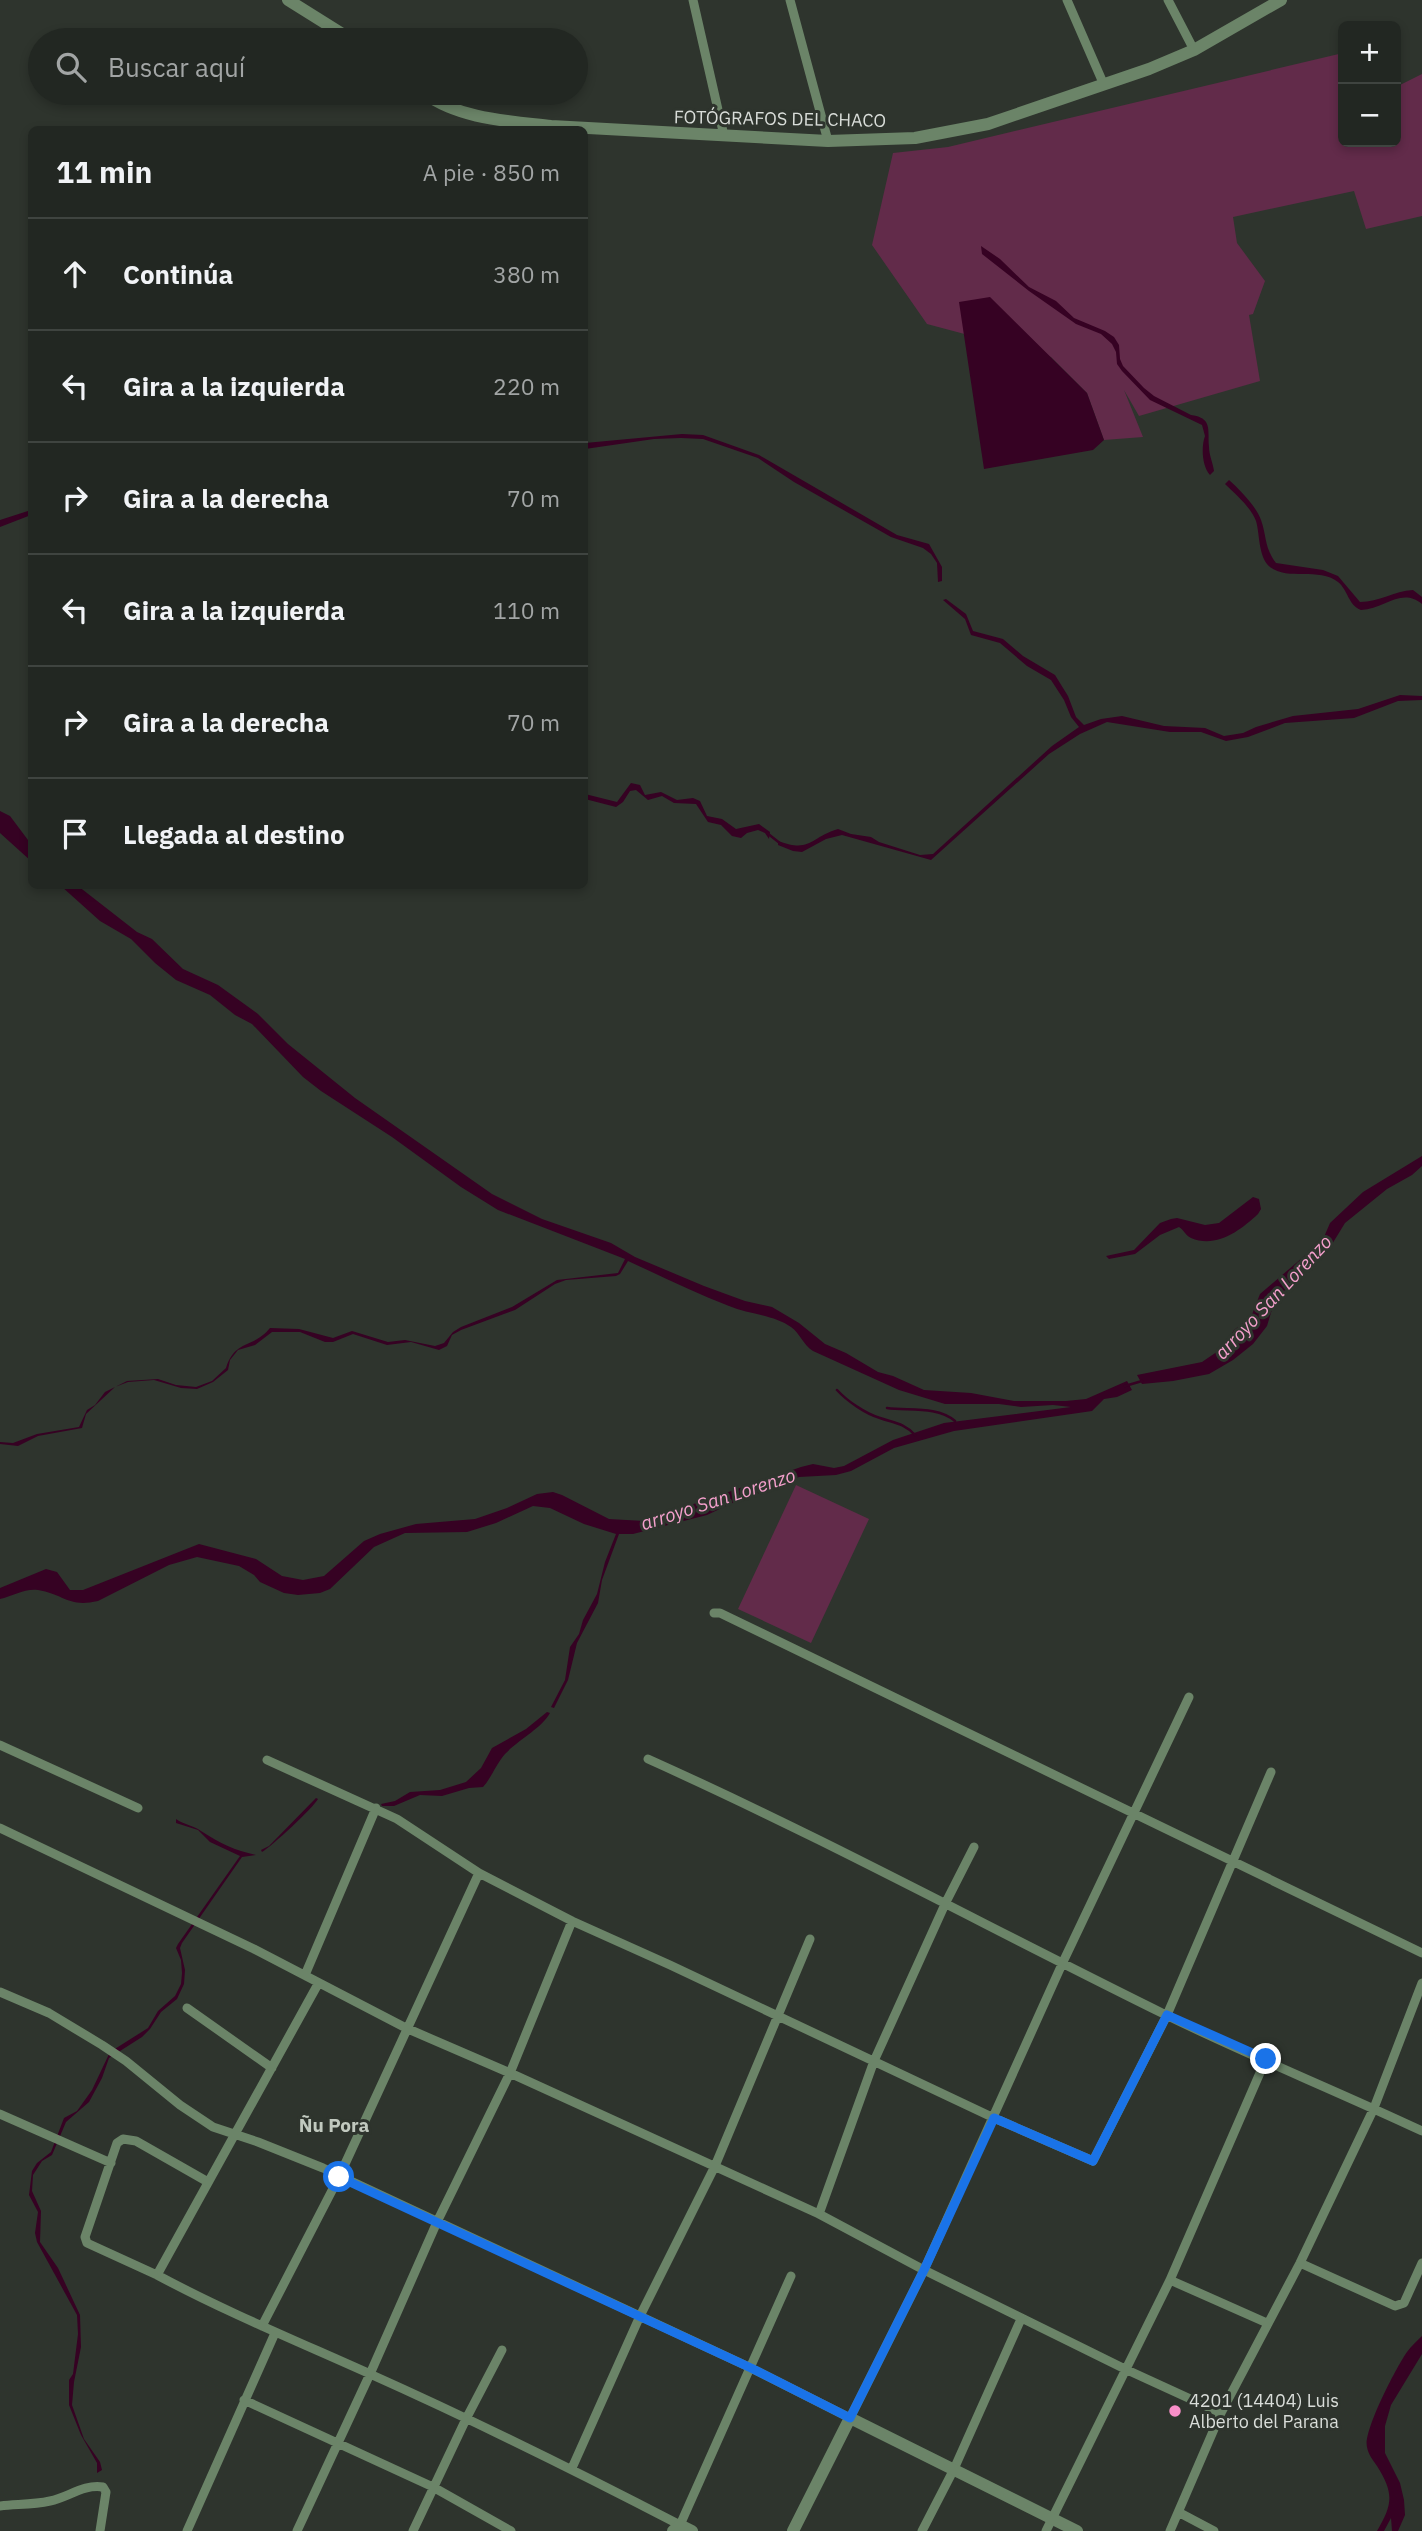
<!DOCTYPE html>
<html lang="es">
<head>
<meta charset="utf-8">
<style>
  body { margin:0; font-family:"IBM Plex Sans",sans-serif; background:#2a2f2a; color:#f1f3f6 }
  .controls { position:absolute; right:21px; top:21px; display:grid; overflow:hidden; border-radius:10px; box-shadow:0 4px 10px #0003 }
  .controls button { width:63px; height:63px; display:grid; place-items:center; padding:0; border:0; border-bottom:2px solid #3f4440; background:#222722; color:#f1f3f6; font:35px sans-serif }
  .stop { position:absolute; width:21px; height:21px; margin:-16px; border:5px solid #1a73e8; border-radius:50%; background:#fff }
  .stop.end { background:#1a73e8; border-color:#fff; box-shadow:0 2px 7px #0008 }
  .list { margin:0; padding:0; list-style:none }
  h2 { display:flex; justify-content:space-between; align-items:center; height:91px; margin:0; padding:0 28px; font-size:30px }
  h2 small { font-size:23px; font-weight:400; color:#a2a5a5 }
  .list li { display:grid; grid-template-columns:46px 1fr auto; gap:21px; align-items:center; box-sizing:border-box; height:112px; padding:0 28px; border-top:2px solid #3f4440 }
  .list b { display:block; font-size:26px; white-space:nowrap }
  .list em { font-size:23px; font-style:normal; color:#a2a5a5 }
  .icon { flex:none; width:38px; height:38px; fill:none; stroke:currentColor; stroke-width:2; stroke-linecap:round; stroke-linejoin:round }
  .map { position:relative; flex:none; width:1422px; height:2531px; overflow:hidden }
  .search { position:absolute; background:#222722; box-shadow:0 4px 10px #0003; left:28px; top:28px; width:560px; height:77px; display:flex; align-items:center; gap:18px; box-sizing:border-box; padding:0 24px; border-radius:38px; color:#a2a5a5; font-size:26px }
  .panel { position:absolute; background:#222722; box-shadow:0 4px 10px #0003; left:28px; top:126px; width:560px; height:763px; border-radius:10px }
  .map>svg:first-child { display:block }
  .green { fill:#622b4a }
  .water { fill:#360223 }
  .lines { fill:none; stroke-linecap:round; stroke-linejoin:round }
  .stream { stroke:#360223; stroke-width:2.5 }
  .minor { stroke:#6b8468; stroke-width:9 }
  .tertiary { stroke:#6b8468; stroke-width:12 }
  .route { stroke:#1a73e8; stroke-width:9 }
  .poi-dot { fill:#f98fc8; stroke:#2e342d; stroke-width:2.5 }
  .labels { text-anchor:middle; stroke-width:6; stroke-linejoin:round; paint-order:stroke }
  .street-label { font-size:18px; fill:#d9ddd9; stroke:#2e342d }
  .poi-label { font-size:18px; fill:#d9ddd9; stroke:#2e342d; text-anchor:start }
  .water-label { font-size:19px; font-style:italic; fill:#f4a0cc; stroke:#2e342d }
  .neighbourhood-label { font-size:19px; font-weight:bold; fill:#c1c9bf; stroke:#2e342d }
</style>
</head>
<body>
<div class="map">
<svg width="1422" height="2531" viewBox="0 0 1422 2531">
  <rect width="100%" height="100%" fill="#2e342d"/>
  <!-- green -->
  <path class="green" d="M1343 53V142H1396V87L1422 74V216L1366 229 1354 191 1233 217 1237 243 1265 281 1253 314 1249 315 1260 381 1139 416 1124 390 1143 437 1104 440 1087 393 1051 357 927 324 872 245 893 153 948 147Z
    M796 1485 869 1519 811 1643 738 1609Z"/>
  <!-- water -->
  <path class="water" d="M981 246 1000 259 1029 287 1056 301 1074 318 1105 331 1114 337 1119 345 1120 359 1123 366 1144 388 1154 396 1191 415C1214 418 1207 432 1209 447 1209 455 1213 463 1214 471L1210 475C1202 466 1201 447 1205 436L1202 425 1150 400 1122 371 1117 364 1116 352 1112 344 1101 334 1076 324 1029 291 982 254Z
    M990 297 1087 393 1104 440 1093 450 984 469 959 302Z
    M682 434 703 435 759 455 897 535 929 544 942 567V581L938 582 937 563 931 554 923 548 891 537 794 482 758 458 703 439 681 438 654 439 585 449V443Z
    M1229 480C1240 490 1256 506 1261 520 1267 537 1264 547 1276 563L1323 570 1338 576 1360 602C1379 602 1394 591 1413 590L1422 597V604C1401 587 1385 609 1361 610 1348 605 1348 590 1338 582 1319 567 1288 581 1270 567 1258 557 1260 534 1256 521 1251 507 1235 494 1225 484Z
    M31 510V515L0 527V520Z
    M946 599 966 614 973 631 1003 639 1023 656 1055 675 1068 696 1076 717 1084 725 1101 719 1122 716 1164 726 1205 728 1224 736 1243 733 1256 727 1293 716 1358 709 1400 695 1422 696V700L1398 701 1354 718 1285 723 1248 737 1226 741 1201 732H1170L1107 722 1080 734 1049 754 931 860 842 835 826 839 802 852 793 851 778 845V841C811 853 809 838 838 829L851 834 871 837 879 842 920 855 933 854 1052 746 1079 727 1071 717 1064 700 1051 680 1027 666 1000 643 971 635 965 619 943 600Z
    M631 783 640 785 645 795 661 792 677 800 693 798 700 801 707 816 722 819 736 829 759 824 770 832 769 839 765 833 758 830 747 833 741 838 732 836 721 825 708 822 696 804 674 803 662 796 648 800 636 790 630 791 623 802 616 807 585 799V794L617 802Z
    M0 811 10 816 31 844V861L0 833Z
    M61 886H78L137 932 152 939 183 969 218 985 258 1014 288 1044 355 1098 492 1194 542 1219 611 1243 635 1257 704 1286 745 1301 772 1307 799 1323 825 1344 846 1353 878 1372 893 1376 924 1390 971 1393 1014 1401H1066L1086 1399 1127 1381 1132 1390 1117 1397 1104 1399 1092 1411 954 1431 894 1448 851 1471 836 1475 799 1477 768 1491 747 1496 707 1515 633 1534H619L602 1580 598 1603 577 1643 568 1680 554 1708 551 1707 565 1680 570 1647 579 1634 583 1620 597 1594 605 1562 616 1534 584 1524 550 1508 533 1506 496 1523 467 1532 405 1533 374 1547 330 1589 320 1593 298 1595 284 1593 260 1582 254 1575 239 1566 197 1557 169 1565 98 1601C68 1608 64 1594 38 1590 26 1588 12 1596 0 1599V1588L46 1569 57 1572 70 1590H83L199 1544 256 1559 282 1576 303 1580 324 1576 364 1541 380 1534 416 1524 475 1519 507 1508 537 1494 553 1492 562 1495 609 1519 644 1521 801 1467 813 1464 834 1468 844 1466 893 1440 944 1423 1071 1407 1053 1405 1021 1407 999 1404H945L899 1390 813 1351C803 1345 800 1333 791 1327 774 1315 748 1314 729 1306 695 1293 661 1276 628 1261L620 1274 616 1276 566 1280 555 1284 515 1310 461 1330 452 1335 447 1346 439 1350 411 1342 387 1345 353 1334 333 1342H325L300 1332H272L255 1345 238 1350 230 1360 228 1370 213 1382 197 1389 181 1388 154 1380 128 1382 115 1387 86 1414 82 1428 38 1436 18 1446 0 1444V1442L13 1443 37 1434 79 1427 87 1410 95 1405 105 1392 127 1381 158 1379 176 1385 196 1387 212 1381 226 1368C235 1339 253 1349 270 1328L299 1329 333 1338 352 1331 388 1342 405 1340 435 1346 444 1343 453 1332 461 1327 512 1307 557 1280 618 1273 625 1259 498 1210 461 1187 392 1137 321 1091 303 1077 252 1024 235 1015 210 995 176 980 155 963 131 939 100 921Z
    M1422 1156V1166L1412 1175 1387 1189 1345 1223 1326 1254 1300 1275 1295 1284 1276 1296 1267 1326 1253 1344 1233 1360 1209 1374 1173 1381 1142 1384 1137 1375 1202 1362 1224 1347 1234 1330 1251 1317 1260 1294 1316 1246 1324 1237 1330 1223 1363 1192Z
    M1253 1197 1259 1199 1261 1209 1258 1214C1241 1230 1216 1249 1191 1238 1185 1235 1184 1230 1179 1227L1160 1235 1135 1254 1109 1259 1106 1256 1134 1250 1160 1223 1171 1219 1177 1218 1205 1225 1219 1223Z
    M547 1712 550 1713C542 1728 518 1740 505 1754 496 1764 492 1777 483 1787L469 1788 442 1796 420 1795 394 1806H382L381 1804 395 1801 410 1792 440 1790 466 1782 481 1768 492 1748 526 1729Z
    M316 1798 318 1799C314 1807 271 1847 262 1852L261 1850 269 1846Z
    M176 1819C184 1825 193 1825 201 1831 221 1844 234 1850 256 1855L242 1857 182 1943 180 1948 185 1970 184 1984 177 1999 161 2012 150 2029 142 2037 109 2058 102 2078 89 2102 66 2122 52 2155 42 2161 33 2175 32 2191 41 2211 40 2242 58 2268 80 2315 81 2347 74 2382 72 2405 84 2439 100 2462 102 2470 97 2473V2463L81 2435 69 2405V2380L73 2374 78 2334 77 2315 37 2242 35 2233 38 2212 29 2195 32 2171 37 2163 51 2152 64 2118 77 2111 92 2090 110 2052 148 2028 158 2011 175 1996 181 1984 182 1973 181 1960 176 1948 178 1944 240 1856 210 1842 198 1830 176 1823Z
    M1422 2336V2354L1391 2405 1385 2426V2453L1400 2483 1404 2500 1405 2515 1398 2531H1392L1391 2518 1384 2531H1377C1393 2504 1394 2493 1377 2466 1373 2460 1368 2454 1367 2447 1363 2431 1397 2366 1407 2352 1411 2346 1417 2341 1422 2336Z"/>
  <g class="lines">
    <!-- stream -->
    <path class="stream" d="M767 833 781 844
      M1125 1386 1142 1381
      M837 1390C847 1401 866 1414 880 1418 894 1423 904 1423 915 1435
      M887 1408C909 1411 937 1406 955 1421"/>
    <!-- minor -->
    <path class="minor" d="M693 0 724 136
      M790 0 828 141
      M1067 0 1104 85
      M1168 0 1194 50
      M714 1613H720L1422 1953
      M0 1745 138 1808
      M648 1759C824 1838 993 1930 1166 2015 1250 2056 1337 2091 1422 2131
      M267 1760 397 1819 479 1873 572 1921 670 1965 994 2118 1093 2161 1167 2015 1271 1772
      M0 1828 254 1949 406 2028 510 2073 819 2214 924 2270 1125 2369 1221 2413
      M305 1975 376 1808
      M318 1984 157 2275C226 2312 299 2342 370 2374 475 2421 578 2472 680 2525L791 2276
      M0 1992 49 2013 102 2045 126 2061 180 2105 213 2127 258 2142 323 2168 751 2368 850 2418 924 2270 1063 1962 1189 1697
      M187 2008 272 2068
      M0 2114 111 2163
      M819 2214 874 2061 946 1902 974 1847
      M1300 2263 1395 2306 1404 2303 1422 2263
      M157 2275 87 2243 85 2237 117 2143 123 2139 136 2141 208 2182
      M1170 2280 1267 2323
      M262 2326 339 2177 479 1873
      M244 2400 433 2487 511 2531
      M572 2468 640 2316 715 2166 810 1939
      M0 2506C17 2504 32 2505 50 2501 69 2497 83 2484 103 2487L106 2492 100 2531
      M1180 2513 1214 2531
      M187 2531 275 2333
      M297 2531 370 2374 437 2222 510 2073 572 1921
      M413 2531 466 2419 502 2350
      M922 2531 954 2469 1021 2319
      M1046 2531 1170 2280 1266 2059
      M1170 2531 1221 2413 1300 2263 1374 2108 1422 1983"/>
    <!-- tertiary -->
    <path class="tertiary" d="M288 0 352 40
      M424 93C459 119 508 121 551 126L828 141 915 138 988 124 1149 69 1194 50 1281 0
      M673 2531 680 2525 692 2531
      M793 2531 850 2418 1077 2531"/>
  </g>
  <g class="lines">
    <!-- route -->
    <path class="route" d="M339 2177 751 2368 850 2418 924 2270 994 2118 1093 2161 1167 2015 1266 2059"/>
  </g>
  <!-- markers -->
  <circle class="poi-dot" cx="1175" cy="2411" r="7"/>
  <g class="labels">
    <!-- street labels -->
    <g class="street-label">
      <text transform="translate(780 119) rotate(1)" y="6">FOTÓGRAFOS DEL CHACO</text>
    </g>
    <!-- poi labels -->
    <g class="poi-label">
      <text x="1189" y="2407">4201 (14404) Luis<tspan x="1189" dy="21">Alberto del Parana</tspan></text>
    </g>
    <!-- water labels -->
    <g class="water-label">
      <text transform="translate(1273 1297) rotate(-47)" y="7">arroyo San Lorenzo</text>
      <text transform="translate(718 1499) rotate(-18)" y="7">arroyo San Lorenzo</text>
    </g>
    <!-- neighbourhood labels -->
    <g class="neighbourhood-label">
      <text x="334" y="2132">Ñu Pora</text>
    </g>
  </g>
</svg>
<div class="controls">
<button>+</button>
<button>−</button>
</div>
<div class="stop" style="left:339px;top:2177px"></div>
<div class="stop end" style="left:1266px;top:2059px"></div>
<div class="search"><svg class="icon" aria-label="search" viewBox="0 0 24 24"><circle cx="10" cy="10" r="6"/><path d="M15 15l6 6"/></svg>Buscar aquí</div>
<section class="panel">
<h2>11 min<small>A pie · 850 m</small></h2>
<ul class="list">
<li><svg class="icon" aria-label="ahead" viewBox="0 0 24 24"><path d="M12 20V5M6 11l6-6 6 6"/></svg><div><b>Continúa</b></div><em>380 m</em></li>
<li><svg class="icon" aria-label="left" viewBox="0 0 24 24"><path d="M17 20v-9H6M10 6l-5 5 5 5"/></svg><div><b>Gira a la izquierda</b></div><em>220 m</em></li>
<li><svg class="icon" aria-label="right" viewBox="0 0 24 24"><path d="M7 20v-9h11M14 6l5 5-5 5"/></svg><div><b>Gira a la derecha</b></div><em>70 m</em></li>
<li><svg class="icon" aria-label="left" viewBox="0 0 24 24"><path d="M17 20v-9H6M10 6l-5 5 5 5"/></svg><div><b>Gira a la izquierda</b></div><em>110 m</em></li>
<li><svg class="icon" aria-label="right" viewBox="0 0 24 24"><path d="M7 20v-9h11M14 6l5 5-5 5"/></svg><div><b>Gira a la derecha</b></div><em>70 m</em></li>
<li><svg class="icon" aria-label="arrive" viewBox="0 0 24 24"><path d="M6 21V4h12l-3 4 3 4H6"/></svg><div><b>Llegada al destino</b></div></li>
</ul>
</section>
</div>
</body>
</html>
